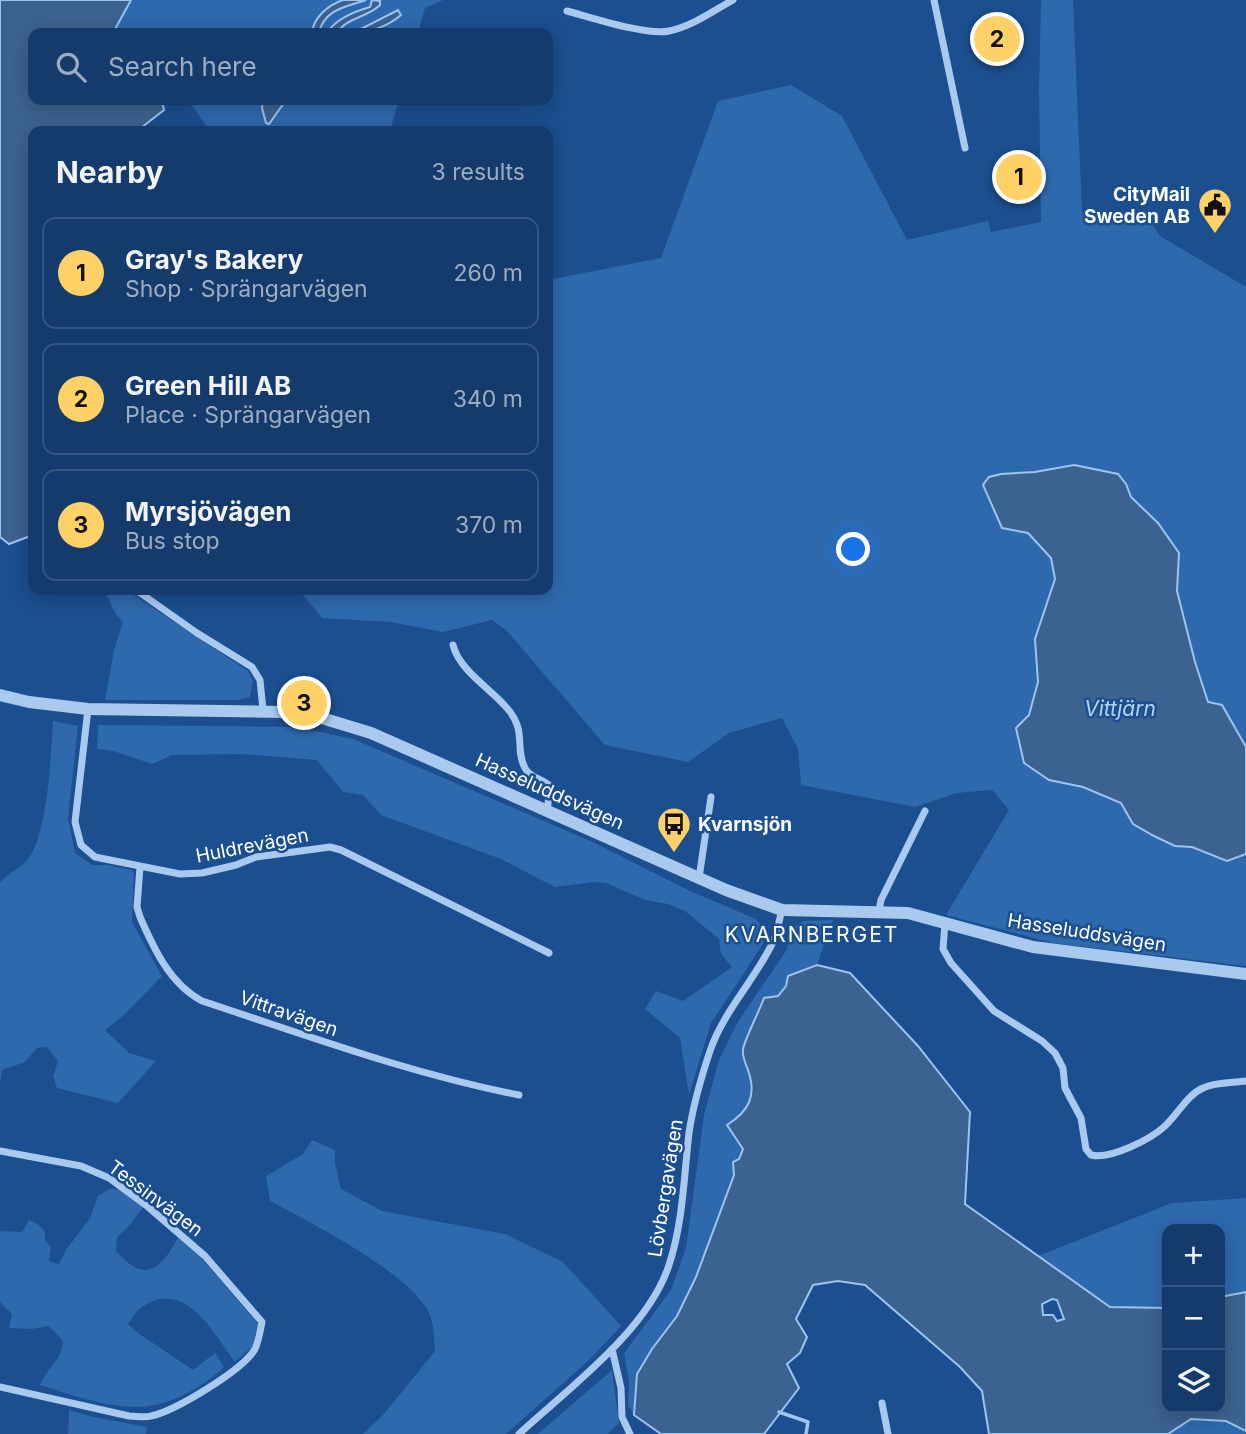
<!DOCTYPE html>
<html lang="en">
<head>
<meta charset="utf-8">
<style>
  body { margin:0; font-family:Inter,sans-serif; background:#1d4271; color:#f1f3f6 }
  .controls { position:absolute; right:21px; bottom:21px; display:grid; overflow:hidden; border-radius:14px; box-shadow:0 4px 18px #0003 }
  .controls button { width:63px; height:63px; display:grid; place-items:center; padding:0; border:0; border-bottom:2px solid #33557e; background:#143b6b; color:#f1f3f6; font:35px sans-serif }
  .you { position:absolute; left:854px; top:550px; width:24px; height:24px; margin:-18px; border:5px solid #fff; border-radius:50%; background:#1a73e8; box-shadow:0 0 0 10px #1a73e833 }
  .badge { display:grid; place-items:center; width:46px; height:46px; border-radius:50%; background:#ffd166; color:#111; font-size:23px; font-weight:700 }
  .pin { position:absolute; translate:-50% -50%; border:4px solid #fff; box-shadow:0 2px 7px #0006 }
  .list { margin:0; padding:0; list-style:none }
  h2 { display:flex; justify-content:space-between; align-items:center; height:91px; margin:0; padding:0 28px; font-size:30px }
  h2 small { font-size:23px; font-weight:400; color:#9dadc1 }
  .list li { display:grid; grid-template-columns:46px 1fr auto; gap:21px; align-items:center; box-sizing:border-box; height:112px; margin:0 14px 14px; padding:0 14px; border:2px solid #33557e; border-radius:14px }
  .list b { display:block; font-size:26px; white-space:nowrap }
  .list p { margin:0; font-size:23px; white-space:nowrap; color:#9dadc1 }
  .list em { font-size:23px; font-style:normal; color:#9dadc1 }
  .icon { flex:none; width:38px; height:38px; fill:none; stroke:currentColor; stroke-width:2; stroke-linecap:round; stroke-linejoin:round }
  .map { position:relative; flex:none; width:1246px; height:1434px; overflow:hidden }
  .search { position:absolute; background:#143b6b; box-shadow:0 4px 18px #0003; left:28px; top:28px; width:525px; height:77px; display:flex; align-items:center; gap:18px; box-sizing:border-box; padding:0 24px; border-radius:14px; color:#9dadc1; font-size:26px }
  .panel { position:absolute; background:#143b6b; box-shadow:0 4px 18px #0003; left:28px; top:126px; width:525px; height:469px; border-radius:14px }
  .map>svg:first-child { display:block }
  .green { fill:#2e69ad }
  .water { fill:#3c6290; stroke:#9cc4f0; stroke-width:2; fill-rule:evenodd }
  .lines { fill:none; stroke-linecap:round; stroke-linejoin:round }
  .stream { stroke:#9cc4f0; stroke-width:3.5 }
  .minor { stroke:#a9c9ee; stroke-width:7 }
  .tertiary { stroke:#a9c9ee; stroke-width:12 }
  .labels { text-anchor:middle; stroke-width:5; stroke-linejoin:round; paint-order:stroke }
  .poi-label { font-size:19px; font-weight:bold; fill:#fff; stroke:#1b4f8f; text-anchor:end }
  .street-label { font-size:19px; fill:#fff; stroke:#1b4f8f }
  .water-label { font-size:21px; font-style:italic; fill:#b5d3f5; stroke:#1b4f8f }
  .neighbourhood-label { font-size:21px; letter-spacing:2px; fill:#fff; stroke:#1b4f8f }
</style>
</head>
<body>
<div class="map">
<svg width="1246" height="1434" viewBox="0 0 1246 1434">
  <rect width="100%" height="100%" fill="#1b4f8f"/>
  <!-- green -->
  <path class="green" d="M131 0H443L425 8 418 33H113Z
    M1041 0H1073L1082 213 1143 210 1160 236 1246 287V747L1222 705 1208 702 1195 662 1177 591 1179 553 1158 523 1131 497 1126 484 1035 472 989 477 1002 528 1028 533 1051 558 1055 579 1035 639 1038 682 1029 715 1049 780 1083 787 1121 803 1134 824 1154 836 1175 846 1192 847 1227 861 1246 854V966L1053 943 946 915 1009 810 992 790 957 793 915 807 801 785 798 749 782 718 729 733 688 762 605 745 507 631 492 620 443 632 390 622 322 618 299 590H548V280L661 258 718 101 791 85 842 116 907 240 988 221 991 232 1041 222 1039 88Z
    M188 100H399L390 131H210Z
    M101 590H126L248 671 253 681 250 697 238 700H105L114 650 123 622C110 610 112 598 101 590Z
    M53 721 78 726 68 818 75 853 92 865H107L132 870 134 874 132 922 162 976 124 1015 105 1030 129 1053 156 1061 118 1103 57 1088 53 1077 58 1061 47 1047 37 1048 25 1062 2 1070 0 1083V883C9 871 22 868 28 859 48 833 51 754 53 721Z
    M98 725 296 727 353 739 595 843 688 890 756 919C763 927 765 933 763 944L711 1023 689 1095 680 1038 645 1009 656 991 683 1001 732 967 721 954 719 939 685 911 668 904 645 900 606 883 593 882 555 887 501 859 381 815 363 795 343 792 317 760 241 754 172 755 152 764 113 751 97 749Z
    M833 920 817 965 788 976 786 986 778 996 764 998 743 1058 750 1074 751 1101 746 1111 737 1119 736 1141 743 1149 739 1159 733 1162 734 1174 696 1277 677 1317 652 1349 637 1374 634 1415 628 1405 629 1381 624 1353 671 1290 686 1248 704 1115 719 1060 737 1023 786 951 794 927 803 921Z
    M312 1140 335 1150V1163L341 1189 382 1211 505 1234 563 1262 621 1326 588 1361 506 1434H363L383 1415 435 1351C434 1339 434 1323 429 1313 411 1274 310 1222 270 1201L266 1176 303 1154Z
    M109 1189 122 1190 144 1206 129 1226 117 1237 116 1251C145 1284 160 1270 178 1238L191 1246 258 1324 253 1346 235 1362C214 1334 185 1277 142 1307 136 1310 132 1319 128 1324L138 1333 193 1370 215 1353 224 1367C202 1388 168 1407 136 1407 104 1407 70 1394 40 1385 48 1366 61 1362 63 1341L49 1326 32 1329 9 1328 12 1314 0 1302V1233L2 1231 22 1232 29 1220 39 1225 45 1232V1240L51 1247 49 1261 59 1264 66 1250 90 1218 98 1196Z
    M1246 1198V1292L1220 1297V1229H1167V1308L1110 1307 1038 1256 1172 1203Z
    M612 1370 619 1423 608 1434H538Z
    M69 1410 89 1416 147 1427 146 1434H68Z
    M1191 1419 1226 1421 1246 1431V1434H1168Z"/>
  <!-- water -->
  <path class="water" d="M0 0H131L113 33H33V100H162L164 110 137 131H33V535L9 544 0 537Z
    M343 0H366C346 7 324 9 319 33H312C313 18 328 5 343 0Z
    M372 0 380 1V5C369 17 344 18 338 33H330L329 30C339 17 356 11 370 7Z
    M398 10 401 15C388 26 370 33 353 33Z
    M263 100H286L269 124 266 123 262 108Z
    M1074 465 1118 474 1126 484 1131 497 1158 523 1179 553 1177 591 1195 662 1208 702 1222 705 1246 747V854L1227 861 1192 847 1175 846 1154 836 1133 824 1121 803 1083 787 1049 780 1024 763 1016 728 1029 715 1038 682 1035 639 1055 579 1051 558 1028 533 1002 528 983 485 989 477 1001 474 1035 472Z
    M817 965 850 973 918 1046 970 1112 965 1204 1110 1307 1167 1308V1408H1220V1297L1246 1292V1431L1226 1421 1191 1419 1168 1434H989L982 1391 960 1367 865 1285 838 1281 813 1285 796 1319 807 1337 800 1353 787 1364 799 1388 764 1434H661L634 1415 637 1374 652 1349 677 1316 696 1277 734 1175 733 1162 739 1159 743 1149 727 1125C749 1111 757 1096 748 1070 745 1063 742 1056 743 1049 746 1036 759 1012 764 998L778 996 786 986 788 976ZM1052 1299 1057 1300 1064 1319 1057 1321 1053 1315H1043L1042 1304Z"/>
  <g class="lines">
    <!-- stream -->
    <path class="stream" d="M779 1412 808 1422 806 1434"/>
    <!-- minor -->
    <path class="minor" d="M934 0 965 148
      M567 11C590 17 647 36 669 31 691 27 713 11 733 0
      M136 590 197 633 252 667 260 680 263 710
      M453 645C459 670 490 688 506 707 528 731 514 747 525 768 529 778 544 779 551 787L547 809
      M88 709 75 822 81 845 95 857 180 874 202 873 236 865 256 857 330 847 341 850 549 953
      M140 867 137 907 140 917C154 949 170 984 202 1001 306 1035 411 1074 519 1095
      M699 878 711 797
      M879 911 881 900 925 811
      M945 923 943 949 951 963 994 1011 1042 1041 1055 1053 1063 1068 1065 1088 1081 1118 1086 1149 1091 1155C1110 1160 1151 1139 1165 1126 1178 1114 1187 1095 1203 1088 1216 1082 1233 1083 1246 1081
      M0 1151 81 1166 109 1178 147 1206 205 1256 262 1322C260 1331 259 1341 255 1349 243 1370 175 1411 151 1416 144 1418 136 1416 129 1416L0 1387
      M612 1349 621 1388 622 1417 630 1434
      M882 1403 888 1434
      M519 1434C569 1388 648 1330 669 1265 683 1223 684 1176 689 1133 693 1105 701 1078 710 1051 724 1010 756 979 774 940 778 931 779 920 782 910"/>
    <!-- tertiary -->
    <path class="tertiary" d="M0 695 29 702 88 709 282 712 312 715 371 733 726 890 782 910 908 913 1033 947 1246 974"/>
  </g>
  <!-- icons -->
  <defs>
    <g id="civic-pin" transform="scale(1.75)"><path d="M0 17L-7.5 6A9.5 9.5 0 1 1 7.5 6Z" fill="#ffd166" stroke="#1b4f8f"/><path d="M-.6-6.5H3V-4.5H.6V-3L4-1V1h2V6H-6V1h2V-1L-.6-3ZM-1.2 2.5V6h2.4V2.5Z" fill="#111"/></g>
    <g id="bus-pin" transform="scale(1.75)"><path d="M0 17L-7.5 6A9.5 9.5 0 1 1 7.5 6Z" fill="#ffd166" stroke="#1b4f8f"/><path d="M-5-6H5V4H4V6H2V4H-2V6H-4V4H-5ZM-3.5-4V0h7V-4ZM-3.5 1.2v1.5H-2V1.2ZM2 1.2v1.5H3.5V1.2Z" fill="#111"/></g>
  </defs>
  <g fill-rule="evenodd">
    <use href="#civic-pin" x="1215" y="205"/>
    <use href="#bus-pin" x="674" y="824"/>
  </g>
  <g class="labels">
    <!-- poi labels -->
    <g class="poi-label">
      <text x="1190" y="201">CityMail<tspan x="1190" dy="22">Sweden AB</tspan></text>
      <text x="698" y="831" text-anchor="start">Kvarnsjön</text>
    </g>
    <!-- street labels -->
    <g class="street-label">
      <text transform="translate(550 791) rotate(24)" y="7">Hasseluddsvägen</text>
      <text transform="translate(252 845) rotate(-11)" y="7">Huldrevägen</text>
      <text transform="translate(1087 932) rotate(9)" y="7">Hasseluddsvägen</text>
      <text transform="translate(289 1013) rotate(19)" y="7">Vittravägen</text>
      <text transform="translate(665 1188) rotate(-81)" y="7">Lövbergavägen</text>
      <text transform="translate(156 1198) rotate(37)" y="7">Tessinvägen</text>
    </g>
    <!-- water labels -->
    <g class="water-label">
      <text x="1120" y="716">Vittjärn</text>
    </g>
    <!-- neighbourhood labels -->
    <g class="neighbourhood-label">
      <text x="812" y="942">KVARNBERGET</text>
    </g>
  </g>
</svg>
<div class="controls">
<button>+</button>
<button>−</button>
<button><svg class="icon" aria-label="layers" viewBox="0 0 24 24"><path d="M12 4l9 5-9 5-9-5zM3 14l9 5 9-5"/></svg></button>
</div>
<div class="you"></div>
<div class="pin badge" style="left:1019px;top:177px">1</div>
<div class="pin badge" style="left:997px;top:39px">2</div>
<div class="pin badge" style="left:304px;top:703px">3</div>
<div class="search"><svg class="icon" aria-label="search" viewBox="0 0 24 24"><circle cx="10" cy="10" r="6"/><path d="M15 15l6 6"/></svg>Search here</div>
<section class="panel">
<h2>Nearby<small>3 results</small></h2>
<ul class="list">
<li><span class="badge">1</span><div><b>Gray's Bakery</b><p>Shop · Sprängarvägen</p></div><em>260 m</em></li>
<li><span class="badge">2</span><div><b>Green Hill AB</b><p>Place · Sprängarvägen</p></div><em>340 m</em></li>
<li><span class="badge">3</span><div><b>Myrsjövägen</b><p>Bus stop</p></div><em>370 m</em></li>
</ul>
</section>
</div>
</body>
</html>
